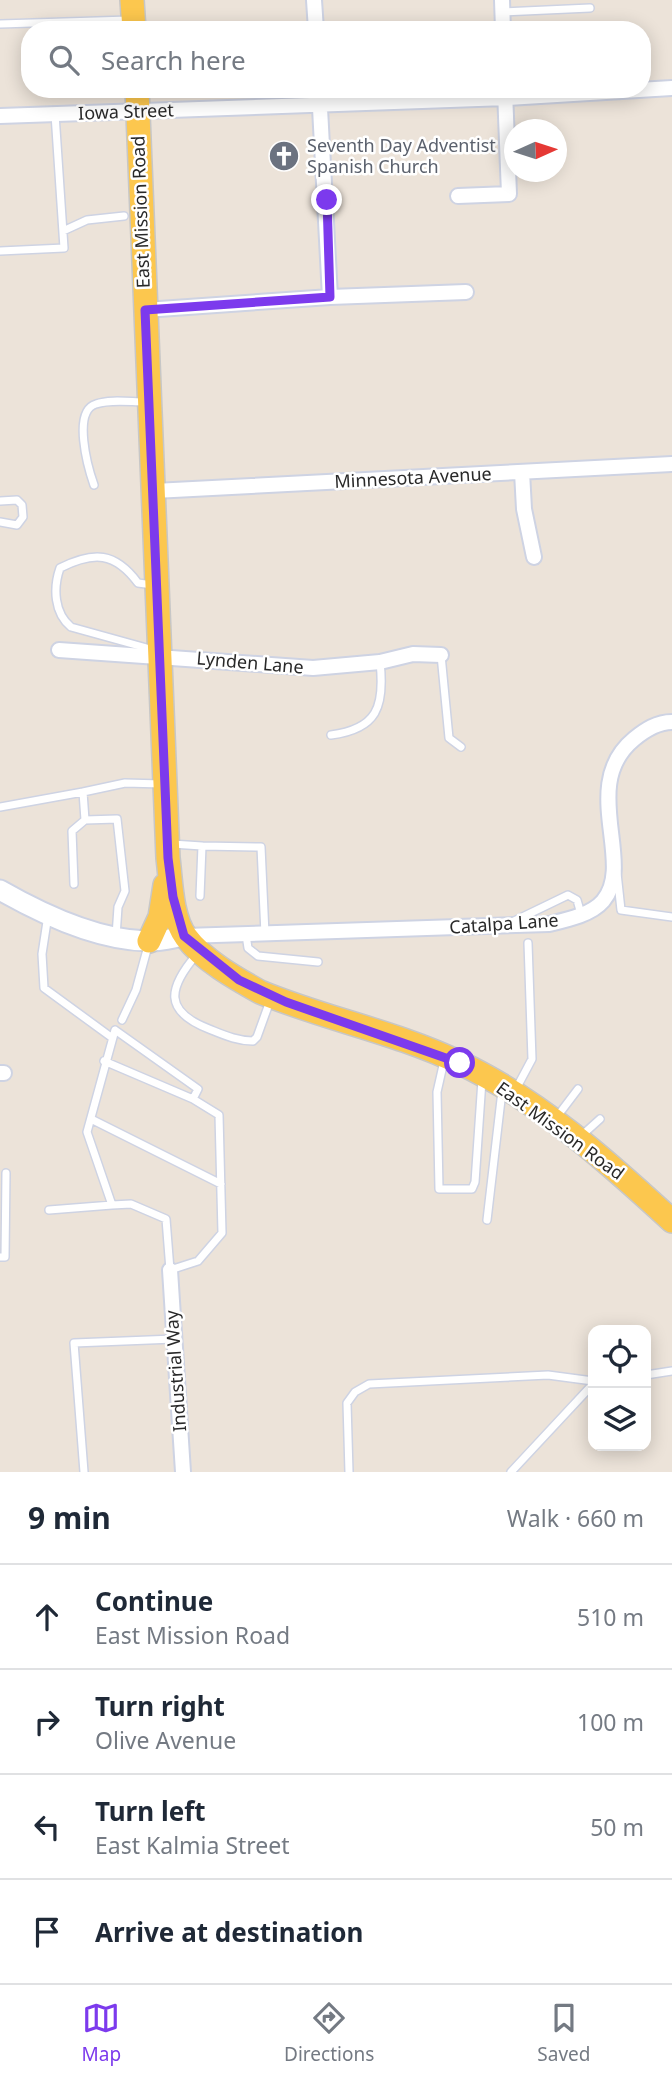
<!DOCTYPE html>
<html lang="en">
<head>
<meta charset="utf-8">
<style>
  body { margin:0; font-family:"Noto Sans",sans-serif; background:#f2f2f3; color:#1f2937 }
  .controls { position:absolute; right:21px; bottom:21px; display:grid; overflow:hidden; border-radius:14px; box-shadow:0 4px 18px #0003 }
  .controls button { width:63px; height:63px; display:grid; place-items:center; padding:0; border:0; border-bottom:2px solid #e0e1e3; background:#fff; color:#1f2937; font:35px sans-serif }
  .compass { position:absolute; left:504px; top:119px; width:63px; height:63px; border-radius:50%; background:#fff; box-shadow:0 4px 18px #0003; rotate:87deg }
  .stop { position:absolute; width:21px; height:21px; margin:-16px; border:5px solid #7c3aed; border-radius:50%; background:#fff }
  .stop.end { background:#7c3aed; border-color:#fff; box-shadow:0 2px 7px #0008 }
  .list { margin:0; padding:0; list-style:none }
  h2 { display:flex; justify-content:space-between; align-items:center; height:91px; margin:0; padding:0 28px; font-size:30px }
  h2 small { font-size:23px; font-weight:400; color:#747a83 }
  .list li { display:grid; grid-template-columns:46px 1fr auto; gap:21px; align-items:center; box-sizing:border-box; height:105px; padding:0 28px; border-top:2px solid #e0e1e3 }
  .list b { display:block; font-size:26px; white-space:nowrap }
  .list p { margin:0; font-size:23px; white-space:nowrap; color:#747a83 }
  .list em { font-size:23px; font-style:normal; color:#747a83 }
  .icon { flex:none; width:38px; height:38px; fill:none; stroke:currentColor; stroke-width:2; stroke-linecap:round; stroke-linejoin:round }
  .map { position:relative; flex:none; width:672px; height:1472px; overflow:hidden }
  .search { position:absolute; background:#fff; box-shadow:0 4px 18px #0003; left:21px; right:21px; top:21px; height:77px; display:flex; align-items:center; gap:18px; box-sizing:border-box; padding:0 24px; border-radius:28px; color:#747a83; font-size:26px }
  .sheet { height:511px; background:#fff }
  nav { display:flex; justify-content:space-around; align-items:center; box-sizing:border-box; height:98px; border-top:2px solid #e0e1e3; background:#fff; font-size:19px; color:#747a83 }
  nav a { display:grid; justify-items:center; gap:4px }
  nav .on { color:#7c3aed }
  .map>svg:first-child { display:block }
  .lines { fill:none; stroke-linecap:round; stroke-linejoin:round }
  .lane-casing { stroke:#ced3e3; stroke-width:10 }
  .street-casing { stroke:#ced3e3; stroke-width:18 }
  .secondary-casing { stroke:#ced3e3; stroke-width:23 }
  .primary-casing { stroke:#c7c7c7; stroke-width:26 }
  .lane { stroke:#fff; stroke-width:7 }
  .street { stroke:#fff; stroke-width:14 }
  .secondary { stroke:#fff; stroke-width:19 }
  .primary { stroke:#fcc74e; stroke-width:23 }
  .route { stroke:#7c3aed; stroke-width:9 }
  .labels { text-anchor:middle; stroke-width:5; stroke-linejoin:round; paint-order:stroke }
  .street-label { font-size:18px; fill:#292929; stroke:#fff }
  .worship-label { font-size:18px; fill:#5b616d; stroke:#fff; text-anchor:start }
</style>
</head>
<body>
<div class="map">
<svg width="672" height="1472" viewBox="0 0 672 1472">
  <rect width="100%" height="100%" fill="#ece3d9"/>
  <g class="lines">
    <!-- lane casing -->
    <g class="lane-casing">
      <path id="lane" d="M503 12 590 8
        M0 24 129 20
        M63 231 87 220 124 216
        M0 251 64 248 55 114
        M94 485C88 468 72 411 96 404 110 399 130 402 145 402
        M0 501 17 500 22 505 23 517 17 525 0 522
        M153 585 138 583C115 552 94 551 60 568 53 588 54 613 71 627L154 650
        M441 655 449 738 461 747
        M331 735C377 729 385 707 380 662
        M0 807 83 792
        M172 844 202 846 200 896
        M202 846 261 847 265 934
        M617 873 621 910 672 917
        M74 884 72 831 85 820
        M48 915 42 954 44 988 111 1037
        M510 923 568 895 577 900 581 914
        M246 935 248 948 258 956 318 962
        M116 936 118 907 125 891 117 819 85 820 83 792 125 783 162 784
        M197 954C168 988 163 1011 209 1029 224 1035 237 1041 253 1041L257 1037 270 1001
        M122 1020 136 990 148 946
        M115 1030 198 1089 193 1099 219 1115 222 1233 198 1261 170 1270 166 1219 131 1204 112 1205 87 1132Z
        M104 1061 193 1099
        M444 1061 437 1092 439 1189H472L475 1182 482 1080
        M516 1089 532 1059 528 943
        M556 1118 578 1089
        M91 1119 221 1184
        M580 1137 600 1119
        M49 1210 112 1205
        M487 1220 502 1091
        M0 1257H5L6 1173
        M646 1375 672 1371
        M84 1472 74 1343 174 1339
        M349 1472 347 1403 355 1392 369 1384 548 1375 593 1381
        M511 1472 593 1384"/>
    </g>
    <!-- street casing -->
    <g class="street-casing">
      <path id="street" d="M314 0 316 30
        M502 0 503 30
        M319 89 330 297
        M0 116 506 98 672 88
        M458 196 509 194 505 91
        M145 310 330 297 466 292
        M522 472 524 509 534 557
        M154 491 672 464
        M59 650 313 668 380 662 413 654 441 655
        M184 936 549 924C566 920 591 915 603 901 636 863 578 785 634 739 645 730 657 722 672 722
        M0 1073H4
        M170 1270 183 1472"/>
    </g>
    <!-- secondary casing -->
    <g class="secondary-casing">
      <path id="secondary" d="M0 890C42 914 98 940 147 941 159 942 172 938 184 936"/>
    </g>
    <!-- primary casing -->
    <g class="primary-casing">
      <path id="primary" d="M132 0 134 30
        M137 89 168 858C171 881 171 917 186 937 203 960 235 978 260 992 325 1019 396 1032 460 1063 539 1100 608 1162 672 1221
        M149 941 160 917 165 885"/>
    </g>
    <!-- lane -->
    <use href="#lane" class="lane"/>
    <!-- street -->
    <use href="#street" class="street"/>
    <!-- secondary -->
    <use href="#secondary" class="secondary"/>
    <!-- primary -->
    <use href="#primary" class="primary"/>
  </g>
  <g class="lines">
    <!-- route -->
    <path class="route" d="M327 200 330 297 145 310 168 858 173 897 184 936 239 980 286 1002 460 1063"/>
  </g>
  <!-- icons -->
  <defs>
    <g id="church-disc" transform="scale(1.575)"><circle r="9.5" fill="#6b7280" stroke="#fff"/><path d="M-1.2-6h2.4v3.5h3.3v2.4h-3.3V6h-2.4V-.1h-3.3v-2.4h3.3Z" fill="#fff"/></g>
  </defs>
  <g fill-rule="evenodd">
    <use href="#church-disc" x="284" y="156"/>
  </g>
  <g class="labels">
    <!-- street labels -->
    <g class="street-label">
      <text transform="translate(126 112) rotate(-2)" y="6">Iowa Street</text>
      <text transform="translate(141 212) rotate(-92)" y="6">East Mission Road</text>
      <text transform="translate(413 478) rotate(-3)" y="6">Minnesota Avenue</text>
      <text transform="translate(250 663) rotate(5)" y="6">Lynden Lane</text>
      <text transform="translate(504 924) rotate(-4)" y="6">Catalpa Lane</text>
      <text transform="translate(560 1131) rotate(36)" y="6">East Mission Road</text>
      <text transform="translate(176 1371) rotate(-94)" y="6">Industrial Way</text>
    </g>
    <!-- worship labels -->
    <g class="worship-label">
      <text x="307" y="152">Seventh Day Adventist<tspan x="307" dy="21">Spanish Church</tspan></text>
    </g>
  </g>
</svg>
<div class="controls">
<button><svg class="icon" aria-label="locate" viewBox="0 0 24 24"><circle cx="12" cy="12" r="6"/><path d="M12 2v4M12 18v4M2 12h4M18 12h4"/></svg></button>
<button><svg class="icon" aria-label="layers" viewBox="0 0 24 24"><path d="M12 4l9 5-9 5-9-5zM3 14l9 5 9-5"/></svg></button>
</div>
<svg class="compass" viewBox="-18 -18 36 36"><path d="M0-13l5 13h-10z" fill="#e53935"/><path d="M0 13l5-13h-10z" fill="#747a83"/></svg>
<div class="stop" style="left:460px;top:1063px"></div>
<div class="stop end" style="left:327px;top:200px"></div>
<div class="search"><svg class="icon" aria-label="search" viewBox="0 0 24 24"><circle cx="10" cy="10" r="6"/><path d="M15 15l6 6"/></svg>Search here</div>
</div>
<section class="sheet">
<h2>9 min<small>Walk · 660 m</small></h2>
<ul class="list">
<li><svg class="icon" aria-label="ahead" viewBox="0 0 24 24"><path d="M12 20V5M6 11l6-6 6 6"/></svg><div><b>Continue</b><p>East Mission Road</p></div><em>510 m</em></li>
<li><svg class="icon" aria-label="right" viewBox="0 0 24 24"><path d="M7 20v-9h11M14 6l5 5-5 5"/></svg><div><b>Turn right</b><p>Olive Avenue</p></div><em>100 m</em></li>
<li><svg class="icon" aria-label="left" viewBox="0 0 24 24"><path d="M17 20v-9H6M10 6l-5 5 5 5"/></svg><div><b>Turn left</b><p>East Kalmia Street</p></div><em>50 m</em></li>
<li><svg class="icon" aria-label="arrive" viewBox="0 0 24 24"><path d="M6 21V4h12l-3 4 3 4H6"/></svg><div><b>Arrive at destination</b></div></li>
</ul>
</section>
<nav>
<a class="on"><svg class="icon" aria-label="map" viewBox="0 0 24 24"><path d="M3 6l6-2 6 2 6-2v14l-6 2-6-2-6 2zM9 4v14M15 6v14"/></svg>Map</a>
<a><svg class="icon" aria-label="directions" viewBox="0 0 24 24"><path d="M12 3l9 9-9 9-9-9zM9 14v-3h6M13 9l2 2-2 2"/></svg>Directions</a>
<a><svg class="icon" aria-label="saved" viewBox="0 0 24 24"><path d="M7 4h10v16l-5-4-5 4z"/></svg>Saved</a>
</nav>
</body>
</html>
